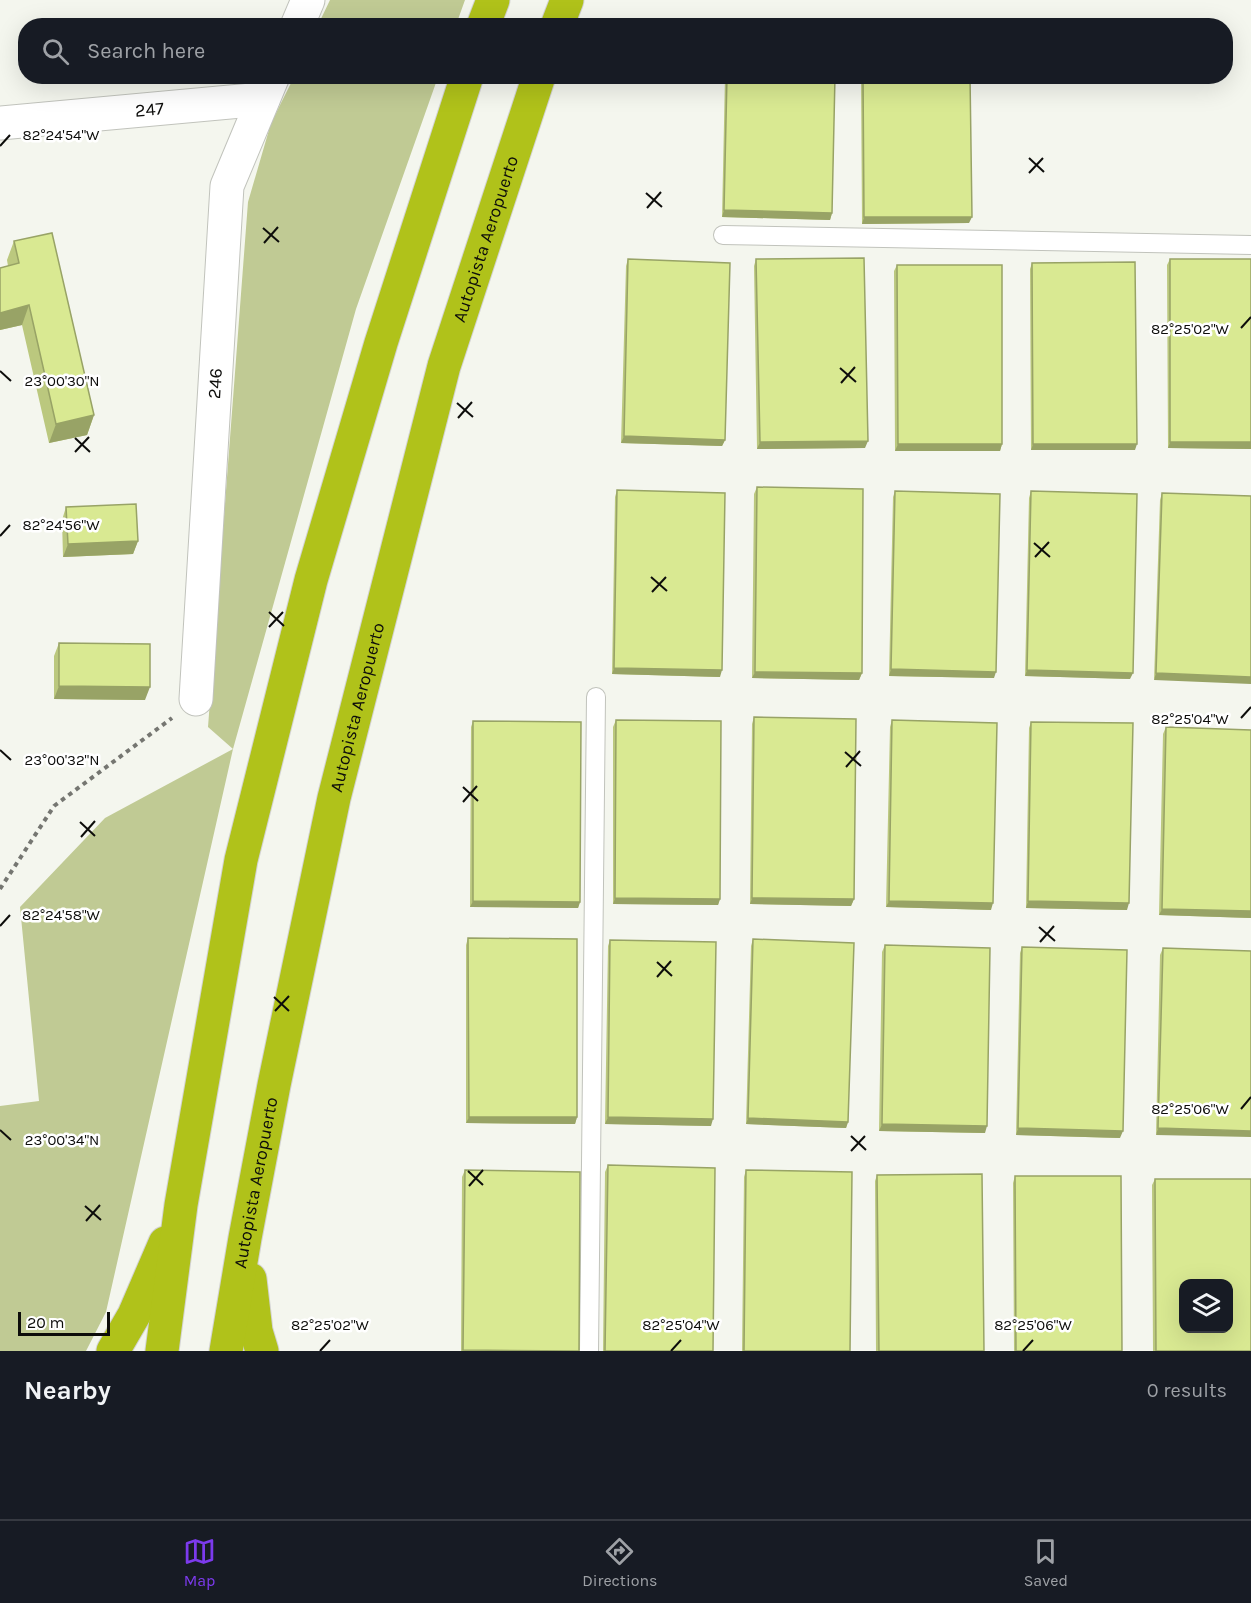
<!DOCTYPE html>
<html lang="en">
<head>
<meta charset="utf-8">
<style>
  body { margin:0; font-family:Karla,sans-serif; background:#242831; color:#f1f3f6 }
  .controls { position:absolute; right:18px; bottom:18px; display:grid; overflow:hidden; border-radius:12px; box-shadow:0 6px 24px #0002 }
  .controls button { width:54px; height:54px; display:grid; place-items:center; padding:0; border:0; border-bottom:2px solid #363941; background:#171b24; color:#f1f3f6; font:30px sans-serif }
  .scale { position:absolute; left:18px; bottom:15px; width:92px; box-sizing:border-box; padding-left:6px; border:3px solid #0d0d0b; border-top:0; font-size:16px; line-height:21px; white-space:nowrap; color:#0d0d0b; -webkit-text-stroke:4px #fff; paint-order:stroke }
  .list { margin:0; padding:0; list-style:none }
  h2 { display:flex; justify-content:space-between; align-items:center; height:78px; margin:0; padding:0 24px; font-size:26px }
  h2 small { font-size:20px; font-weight:400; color:#9ea1a6 }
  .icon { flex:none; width:33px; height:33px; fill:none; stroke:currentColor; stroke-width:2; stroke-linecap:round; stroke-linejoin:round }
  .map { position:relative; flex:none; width:1251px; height:1351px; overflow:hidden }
  .search { position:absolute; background:#171b24; box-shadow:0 6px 24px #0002; left:18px; right:18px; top:18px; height:66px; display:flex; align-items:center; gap:15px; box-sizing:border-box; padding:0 21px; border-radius:24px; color:#9ea1a6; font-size:22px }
  .sheet { height:168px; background:#171b24 }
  nav { display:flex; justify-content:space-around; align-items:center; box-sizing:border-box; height:84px; border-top:2px solid #363941; background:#171b24; font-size:16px; color:#9ea1a6 }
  nav a { display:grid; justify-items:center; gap:3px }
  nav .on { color:#7c3aed }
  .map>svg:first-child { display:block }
  .green { fill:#c0ca94 }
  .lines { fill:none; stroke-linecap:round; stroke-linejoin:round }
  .lane-casing { stroke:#c1c3bc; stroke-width:20 }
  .secondary-casing { stroke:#c1c3bc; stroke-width:35 }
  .highway-casing { stroke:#d3d3d3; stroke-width:35 }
  .path { stroke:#757671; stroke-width:4; stroke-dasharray:4.5 4.5; stroke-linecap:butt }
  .lane { stroke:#fff; stroke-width:18 }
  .secondary { stroke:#fff; stroke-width:33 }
  .highway { stroke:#b0c21a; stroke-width:33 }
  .wall { fill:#bbc87e }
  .shaded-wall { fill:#98a366 }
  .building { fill:#d9e992; stroke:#98a366; stroke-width:1.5; fill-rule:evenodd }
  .ticks { fill:none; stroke:#0d0d0b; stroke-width:2 }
  .labels { text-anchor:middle; stroke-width:5; stroke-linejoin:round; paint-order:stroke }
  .street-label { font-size:18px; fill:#0d0d0b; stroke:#fff }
  .ticks-label { font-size:15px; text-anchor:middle; fill:#0d0d0b; stroke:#fff; stroke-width:5; stroke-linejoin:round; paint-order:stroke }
</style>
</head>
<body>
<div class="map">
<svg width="1251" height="1351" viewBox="0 0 1251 1351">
  <rect width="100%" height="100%" fill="#f4f6ee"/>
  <!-- green -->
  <path class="green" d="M330 0H465L456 25H318Z
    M294 77H438L356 309 233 749 106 1312 86 1351H0V1106L39 1101 20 907 105 818 233 749 208 727 248 202 271 123Z"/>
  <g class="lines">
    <!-- lane casing -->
    <g class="lane-casing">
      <path id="lane" d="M723 235 1251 245
        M589 1351 596 697"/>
    </g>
    <!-- secondary casing -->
    <g class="secondary-casing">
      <g id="secondary">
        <path d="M297 26 308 0"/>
        <path id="s1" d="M0 123 263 99"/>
        <path id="s2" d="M196 699 227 186 273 76"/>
      </g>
    </g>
    <!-- highway casing -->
    <g class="highway-casing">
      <g id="highway">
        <path d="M483 26 493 0"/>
        <path d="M557 26 567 0"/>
        <path d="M250 1279 256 1331 262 1351"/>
        <path d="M113 1351 134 1315 165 1243"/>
        <path d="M162 1351 181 1205 241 860 311 580 381 343 467 76"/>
        <path id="s3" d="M226 1351 245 1238 274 1085 334 798 444 366 539 76"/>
      </g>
    </g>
    <!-- path -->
    <path class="path" d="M0 889 54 806 172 718"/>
    <!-- lane -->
    <use href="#lane" class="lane"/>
    <!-- secondary -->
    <use href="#secondary" class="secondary"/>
    <!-- highway -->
    <use href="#highway" class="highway"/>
  </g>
  <!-- wall -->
  <path class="wall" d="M725 76H835L832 213 830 220 722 217Z
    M861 76H970L969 223 862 224Z
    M14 241 94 415 87 435 49 443 22 325 0 330V268L8 266 7 260Z
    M628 259 725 440 722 446 621 443 626 266Z
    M756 259 865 448 757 449 754 266Z
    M1170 259H1251V449L1168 448 1167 265Z
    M1032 263 1135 450H1031L1030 269Z
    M897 265 1002 444 1000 451H895L894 271Z
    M757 487 862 673 859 680 752 678 754 494Z
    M617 490 720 677 612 674 615 497Z
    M895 491 994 678 889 676 893 497Z
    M1031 491 1130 679 1025 676 1029 498Z
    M1162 493 1251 496 1154 680 1160 500Z
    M66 507 138 541 133 554 63 557 62 520Z
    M59 643 145 700 54 699V656Z
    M754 717 854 899 851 906 750 904 752 724Z
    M616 720 720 899 718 905 613 904V727Z
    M892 720 991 910 886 907 890 727Z
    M473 721 580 902 578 908 470 907 471 727Z
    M1031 722 1127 910 1026 908 1029 728Z
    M1166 727 1251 730V918L1159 915 1163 734Z
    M468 938 577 1117 575 1124 466 1123V945Z
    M753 939 848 1122 846 1128 746 1124 751 946Z
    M610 940 711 1126 605 1124 608 946Z
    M885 945 985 1133 879 1131 882 952Z
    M1022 947 1120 1138 1016 1135 1020 953Z
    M1163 948 1251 951 1156 1135 1160 955Z
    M608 1165 713 1351H603L605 1172Z
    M465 1170 579 1351H461L462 1177Z
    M746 1170 850 1351H742L744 1177Z
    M877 1175 984 1351H876L875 1181Z
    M1015 1176 1122 1351H1014L1013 1183Z
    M1155 1179 1251 1351H1153L1152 1185Z"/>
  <!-- shaded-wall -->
  <path class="shaded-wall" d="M724 210 832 213 830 220 722 217Z
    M864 217H972L969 223 862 224Z
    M29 305 22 325 0 330V313Z
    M94 415 87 435 49 443 56 424Z
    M624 436 725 440 722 446 621 443Z
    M868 441 865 448 757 449 760 442Z
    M1170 442H1251V449L1168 448Z
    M898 444H1002L1000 451H895Z
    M1033 444H1137L1135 450H1031Z
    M138 541 133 554 63 557 68 544Z
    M614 668 722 670 720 677 612 674Z
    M891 669 996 672 994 678 889 676Z
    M1027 670 1133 673 1130 679 1025 676Z
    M755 672 862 673 859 680 752 678Z
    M1156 673 1251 677V684L1154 680Z
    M59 686 150 687 145 700 54 699Z
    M615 898 720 899 718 905 613 904Z
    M752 898 854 899 851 906 750 904Z
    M473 901 580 902 578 908 470 907Z
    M889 901 993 903 991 910 886 907Z
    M1028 901 1129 903 1127 910 1026 908Z
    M1162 909 1251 911V918L1159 915Z
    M469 1117H577L575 1124 466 1123Z
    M608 1117 713 1119 711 1126 605 1124Z
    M748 1118 848 1122 846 1128 746 1124Z
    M882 1124 987 1126 985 1133 879 1131Z
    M1018 1128 1123 1131 1120 1138 1016 1135Z
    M1158 1128 1251 1131V1137L1156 1135Z"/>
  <!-- building -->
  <path class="building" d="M727 76H835L832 213 724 210Z
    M863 76H970L972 217H864Z
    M52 233 94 415 56 424 29 305 0 313V268L19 263 14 241Z
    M864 258 868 441 760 442 756 259Z
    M628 259 730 263 725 440 624 436Z
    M1170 259H1251V442H1170Z
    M1135 262 1137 444H1033L1032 263Z
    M897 265H1002V444H898Z
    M757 487 863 489 862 673 755 672Z
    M617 490 725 493 722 670 614 668Z
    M895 491 1000 494 996 672 891 669Z
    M1031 491 1137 494 1133 673 1027 670Z
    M1162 493 1251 496V677L1156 673Z
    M136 504 138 541 68 544 66 507Z
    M59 643 150 644V687L59 686Z
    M754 717 856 719 854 899 752 898Z
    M616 720 721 721 720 899 615 898Z
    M892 720 997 723 993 903 889 901Z
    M473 721 581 722 580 902 473 901Z
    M1031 722 1133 723 1129 903 1028 901Z
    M1166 727 1251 730V911L1162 909Z
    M468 938 577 939V1117H469Z
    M753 939 854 943 848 1122 748 1118Z
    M610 940 716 942 713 1119 608 1117Z
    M885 945 990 948 987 1126 882 1124Z
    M1022 947 1127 950 1123 1131 1018 1128Z
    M1163 948 1251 951V1131L1158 1128Z
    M608 1165 715 1168 713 1351H605Z
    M465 1170 580 1172 579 1351 463 1350Z
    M746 1170 852 1172 850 1351H744Z
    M982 1174 984 1351H879L877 1175Z
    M1015 1176H1121L1122 1351H1016Z
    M1155 1179H1251V1351H1156ZM1184 1284H1228V1329H1184Z"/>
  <!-- ticks -->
  <path class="ticks" d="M0 146 10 135M1029 158 1044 172M1029 173 1043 158M646 193 662 207M647 208 661 192M263 228 279 242M264 243 278 227M1241 328 1251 317M840 368 856 382M0 371 11 381M841 383 855 367M457 403 473 417M458 418 472 402M75 438 90 452M75 452 89 437M0 536 10 525M1034 543 1050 557M1035 557 1049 542M651 577 667 591M652 592 666 577M269 612 284 626M269 627 283 612M1241 718 1251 707M0 750 11 760M845 752 861 766M846 767 860 751M463 787 478 801M463 802 477 786M80 822 95 836M81 837 95 821M0 926 10 915M1039 927 1055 941M1040 942 1054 926M657 962 672 976M657 977 671 961M274 997 289 1011M275 1011 289 996M1241 1109 1251 1097M0 1130 11 1140M851 1136 866 1150M851 1151 865 1136M468 1171 483 1185M469 1186 483 1170M85 1206 101 1220M86 1221 100 1205M320 1351 330 1340M671 1351 681 1340M1023 1351 1033 1340"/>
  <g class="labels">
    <!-- street labels -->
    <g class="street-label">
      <text dy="6" stroke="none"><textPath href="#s1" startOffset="150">247</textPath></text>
      <text dy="6" stroke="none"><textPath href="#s3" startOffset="1143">Autopista Aeropuerto</textPath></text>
      <text dy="6" stroke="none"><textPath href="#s2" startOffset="316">246</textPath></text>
      <text dy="6" stroke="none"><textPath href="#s3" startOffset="657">Autopista Aeropuerto</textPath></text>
      <text dy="6" stroke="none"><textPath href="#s3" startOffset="171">Autopista Aeropuerto</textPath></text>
    </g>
  </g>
  <g class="ticks-label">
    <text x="61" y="140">82°24'54"W</text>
    <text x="1190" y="334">82°25'02"W</text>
    <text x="62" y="386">23°00'30"N</text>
    <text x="61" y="530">82°24'56"W</text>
    <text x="1190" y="724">82°25'04"W</text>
    <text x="62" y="765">23°00'32"N</text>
    <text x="61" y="920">82°24'58"W</text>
    <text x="1190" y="1114">82°25'06"W</text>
    <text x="62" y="1145">23°00'34"N</text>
    <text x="330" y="1330">82°25'02"W</text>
    <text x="681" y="1330">82°25'04"W</text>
    <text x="1033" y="1330">82°25'06"W</text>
  </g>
</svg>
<div class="controls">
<button><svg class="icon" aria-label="layers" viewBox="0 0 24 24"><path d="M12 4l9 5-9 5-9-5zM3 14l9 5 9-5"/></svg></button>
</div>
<div class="scale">20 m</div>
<div class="search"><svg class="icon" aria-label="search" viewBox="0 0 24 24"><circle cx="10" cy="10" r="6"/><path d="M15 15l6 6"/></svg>Search here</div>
</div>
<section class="sheet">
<h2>Nearby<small>0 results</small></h2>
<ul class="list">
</ul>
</section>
<nav>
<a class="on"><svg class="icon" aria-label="map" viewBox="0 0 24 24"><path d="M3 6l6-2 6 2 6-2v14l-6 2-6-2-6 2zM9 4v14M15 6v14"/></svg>Map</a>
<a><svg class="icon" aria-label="directions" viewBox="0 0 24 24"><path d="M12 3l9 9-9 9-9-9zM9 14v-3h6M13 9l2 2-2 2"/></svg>Directions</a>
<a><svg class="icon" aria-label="saved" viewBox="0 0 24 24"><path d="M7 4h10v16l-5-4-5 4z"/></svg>Saved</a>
</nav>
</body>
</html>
